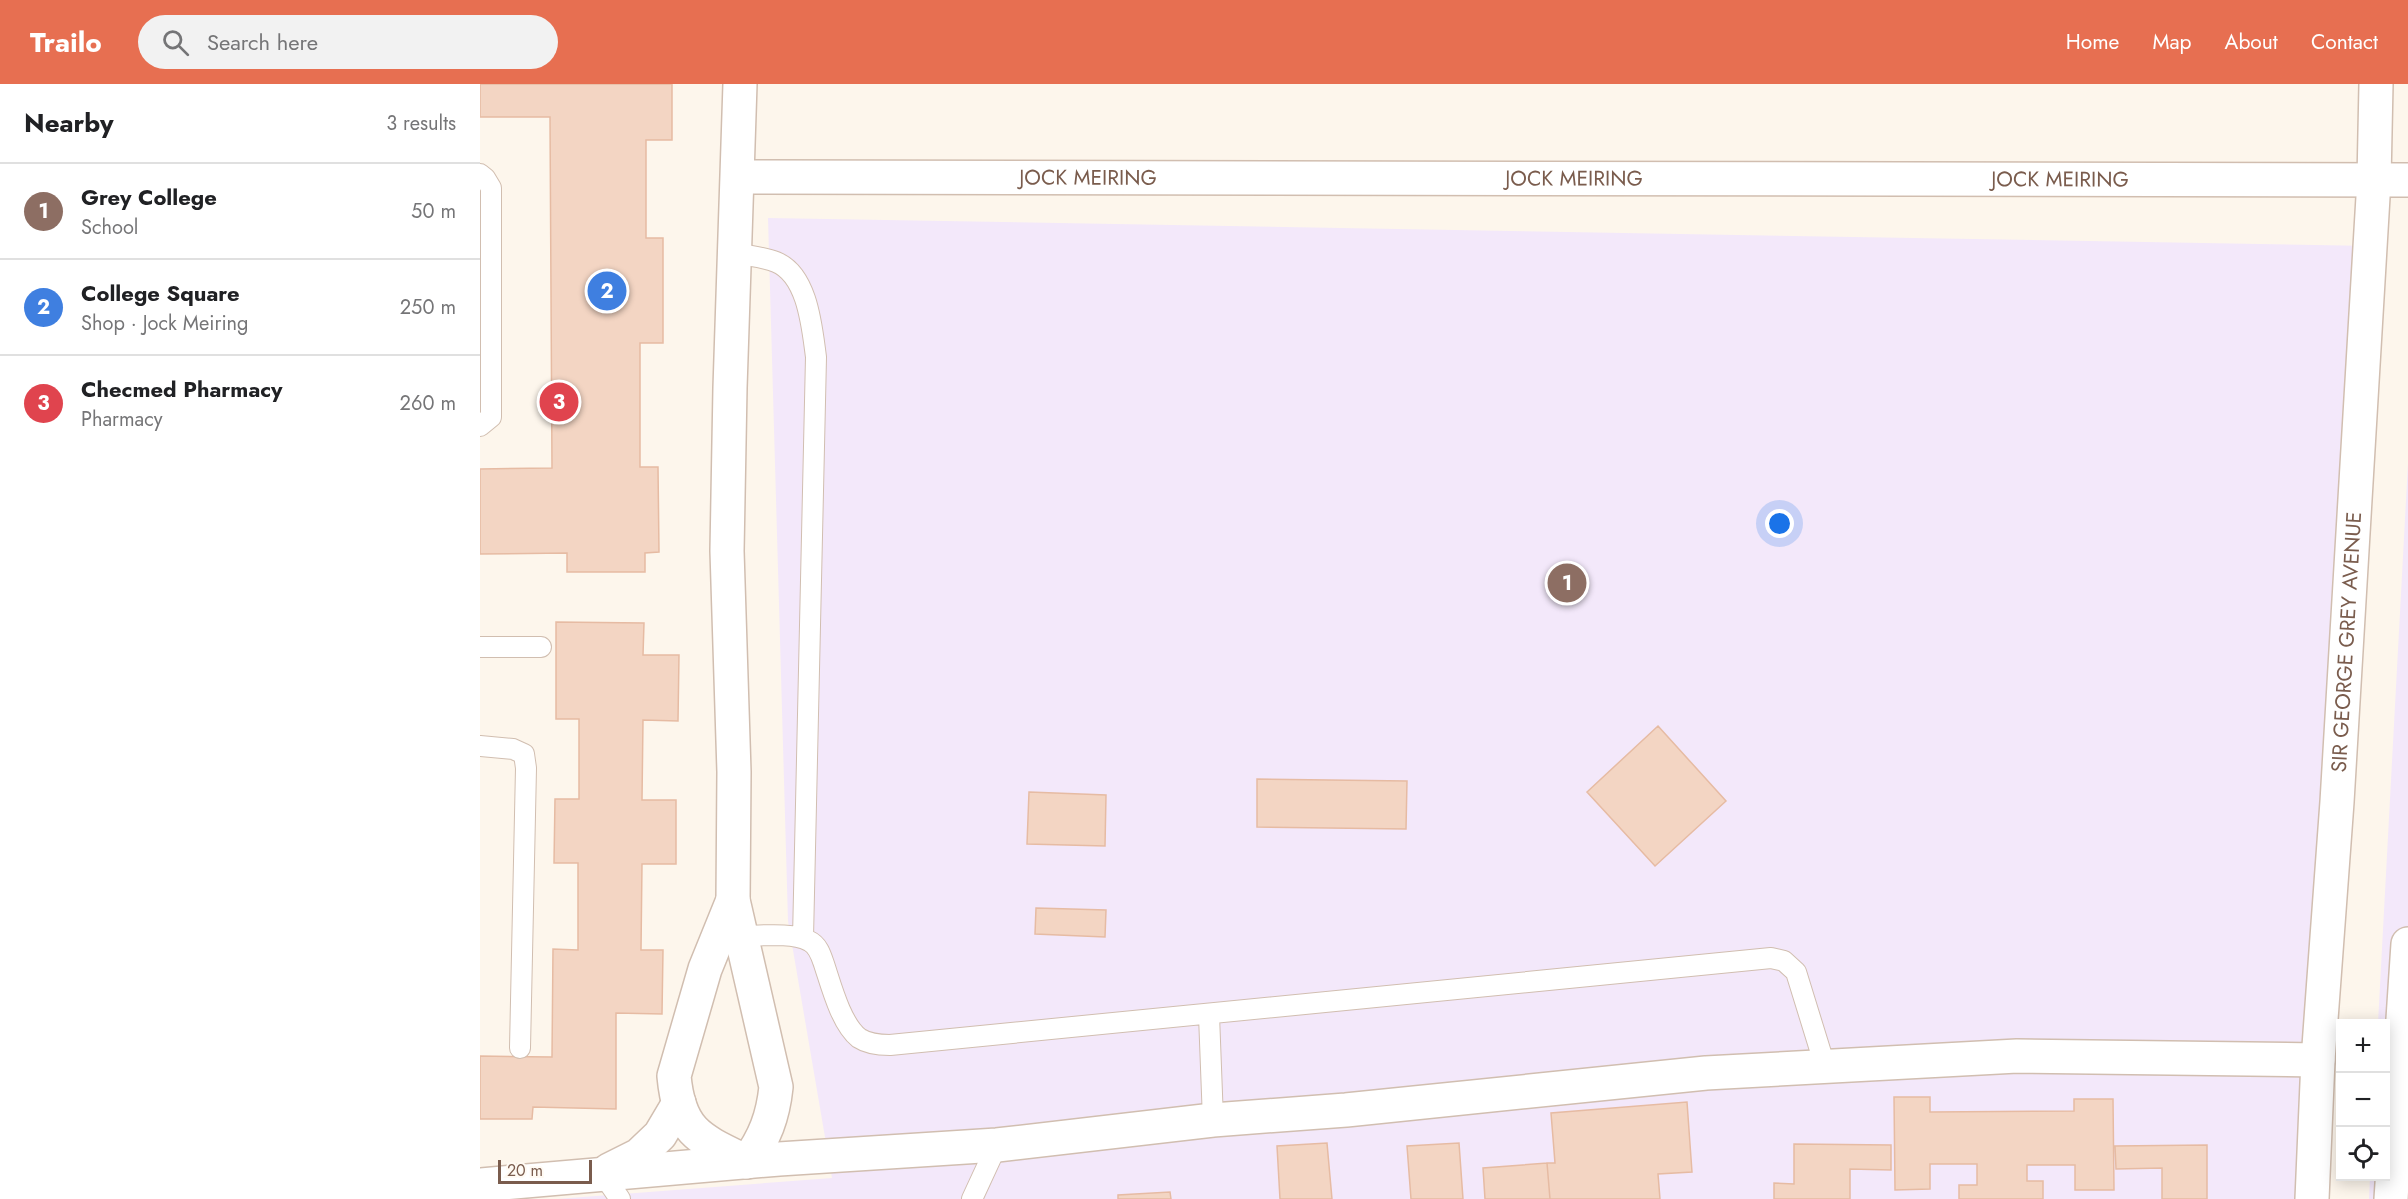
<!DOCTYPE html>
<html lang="en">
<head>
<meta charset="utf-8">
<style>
  body { margin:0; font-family:Jost,sans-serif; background:#f2f2f2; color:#202124 }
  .controls { position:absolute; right:18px; bottom:18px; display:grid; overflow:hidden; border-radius:0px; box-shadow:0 3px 15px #0003 }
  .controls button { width:54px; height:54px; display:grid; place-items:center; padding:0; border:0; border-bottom:2px solid #e0e0e0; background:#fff; color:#202124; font:30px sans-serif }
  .scale { position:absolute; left:18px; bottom:15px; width:94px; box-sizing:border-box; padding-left:6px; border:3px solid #7a5c4d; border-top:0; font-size:16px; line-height:21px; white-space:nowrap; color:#7a5c4d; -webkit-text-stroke:4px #fffaf3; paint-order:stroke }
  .you { position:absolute; left:1300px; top:440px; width:21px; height:21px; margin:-15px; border:4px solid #fff; border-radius:50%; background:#1a73e8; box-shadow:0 0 0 9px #1a73e833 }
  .badge { display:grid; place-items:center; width:39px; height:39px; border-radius:50%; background:#e76f51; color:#fff; font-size:20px; font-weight:700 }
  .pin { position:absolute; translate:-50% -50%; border:3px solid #fff; box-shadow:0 2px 6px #0006 }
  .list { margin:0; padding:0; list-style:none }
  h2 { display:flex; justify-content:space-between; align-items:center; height:78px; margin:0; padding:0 24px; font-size:26px }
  h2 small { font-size:20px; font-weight:400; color:#757577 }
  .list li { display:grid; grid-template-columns:39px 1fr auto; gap:18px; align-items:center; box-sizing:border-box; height:96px; padding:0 24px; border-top:2px solid #e0e0e0 }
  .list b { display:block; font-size:22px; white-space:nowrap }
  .list p { margin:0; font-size:20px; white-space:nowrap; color:#757577 }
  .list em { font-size:20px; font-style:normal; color:#757577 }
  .icon { flex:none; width:33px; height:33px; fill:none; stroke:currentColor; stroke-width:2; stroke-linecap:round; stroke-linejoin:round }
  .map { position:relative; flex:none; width:1928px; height:1115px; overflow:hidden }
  header { display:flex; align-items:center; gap:36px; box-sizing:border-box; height:84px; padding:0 30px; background:#e76f51; color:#fff }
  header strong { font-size:28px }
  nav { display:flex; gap:33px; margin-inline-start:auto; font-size:21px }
  .search { width:420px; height:54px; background:#f2f2f2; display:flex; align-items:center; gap:15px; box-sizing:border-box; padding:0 21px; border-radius:33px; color:#757577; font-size:22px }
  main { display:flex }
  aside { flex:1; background:#fff }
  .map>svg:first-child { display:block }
  .education { fill:#f3e8fa }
  .building { fill:#f3d5c3; stroke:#e6bba3; stroke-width:1.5 }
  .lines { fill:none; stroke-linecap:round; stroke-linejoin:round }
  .lane-casing { stroke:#d1beb0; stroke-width:22 }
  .street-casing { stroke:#d1beb0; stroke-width:36 }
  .lane { stroke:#fff; stroke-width:20 }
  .street { stroke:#fff; stroke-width:33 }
  .labels { text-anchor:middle; stroke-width:5; stroke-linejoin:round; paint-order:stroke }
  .street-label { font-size:21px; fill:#7a5c4d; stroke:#fffaf3 }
</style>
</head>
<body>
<header>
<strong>Trailo</strong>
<div class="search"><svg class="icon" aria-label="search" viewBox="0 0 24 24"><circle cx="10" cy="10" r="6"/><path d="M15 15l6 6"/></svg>Search here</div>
<nav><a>Home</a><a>Map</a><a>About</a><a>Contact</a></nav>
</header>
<main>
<aside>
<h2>Nearby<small>3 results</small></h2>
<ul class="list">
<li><span class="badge" style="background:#8d6e63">1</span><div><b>Grey College</b><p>School</p></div><em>50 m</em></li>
<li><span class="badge" style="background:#3f7fe0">2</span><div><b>College Square</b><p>Shop · Jock Meiring</p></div><em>250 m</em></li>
<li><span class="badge" style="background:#e0444e">3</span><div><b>Checmed Pharmacy</b><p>Pharmacy</p></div><em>260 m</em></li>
</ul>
</aside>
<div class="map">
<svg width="1928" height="1115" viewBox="0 0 1928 1115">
  <rect width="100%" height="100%" fill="#fdf6ec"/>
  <!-- education -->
  <path class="education" d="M288 134 1892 162 1847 1115H77L352 1094 308 837Z
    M1928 379V1115H1889L1890 1093 1906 1092V940L1898 939Z"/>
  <!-- building -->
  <path class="building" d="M0 0H192V56H166V154H183V259H160V383H178L179 468 165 469V488H87V469L0 470V385L72 384 70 33H0Z
    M76 538 164 539 163 571H199L198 637 163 636 162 716H196V780H162L161 866H183L182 930 136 929V1025L53 1023 52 1035H0V972L72 973 73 865 98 866V779H74L75 715H99V635H76Z
    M1178 642 1246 717 1175 782 1107 708Z
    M777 695 927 697 926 745 777 743Z
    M549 708 626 711 625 762 547 760Z
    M556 824 626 826 625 853 555 850Z
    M1414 1013H1450V1028L1594 1027V1015H1633L1634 1106H1595V1081H1547V1097H1563V1115H1479V1101H1497V1080H1450V1105L1415 1106Z
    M1207 1018 1212 1088 1178 1090 1180 1115H1070L1067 1079H1075L1071 1029Z
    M847 1059 852 1115H800L797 1062Z
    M979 1059 983 1115H931L927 1062Z
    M1314 1060 1411 1061V1086L1370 1085V1115H1294V1099L1314 1100Z
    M1727 1061V1115H1682V1084L1636 1085 1635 1062Z
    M1067 1079 1070 1115H1005L1003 1084Z
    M690 1108 691 1115H638V1111Z"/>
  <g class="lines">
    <!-- lane casing -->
    <g class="lane-casing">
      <path id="lane" d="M0 90 5 94 11 104V333L0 342
        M255 169C268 172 284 173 296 178 328 191 332 244 336 273L323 854
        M0 563H61
        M0 662 33 665 44 670 46 684 40 964
        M251 852C273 853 310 847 329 857 338 861 341 871 344 880 351 901 361 940 379 954 388 960 400 961 410 961L1291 874 1304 877 1316 888 1345 982
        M729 931 733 1036
        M122 1089 140 1115
        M492 1115 517 1061"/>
    </g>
    <!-- street casing -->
    <g class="street-casing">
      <g id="street">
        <path d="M260 0 250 304 247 467 254 688 253 816 296 1003C293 1032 285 1054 267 1078"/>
        <path id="s1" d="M258 93 1928 96"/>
        <path d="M253 816 225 885 194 992C199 1047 219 1055 265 1077"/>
        <path d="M129 1086 159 1071 180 1051 199 1019"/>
        <path d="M0 1101 299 1075 517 1061 733 1036 866 1026 1226 989 1537 972 1838 976"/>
        <path id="s2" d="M1832 1115 1838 976 1857 718 1894 96 1896 0"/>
        <path d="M1911 1115 1928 860"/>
      </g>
    </g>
    <!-- lane -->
    <use href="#lane" class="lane"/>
    <!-- street -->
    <use href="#street" class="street"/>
  </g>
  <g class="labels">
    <!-- street labels -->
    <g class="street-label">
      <text dy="7" stroke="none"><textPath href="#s1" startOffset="350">JOCK MEIRING</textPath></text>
      <text dy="7" stroke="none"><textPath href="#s1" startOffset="836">JOCK MEIRING</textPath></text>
      <text dy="7" stroke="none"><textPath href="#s1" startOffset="1322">JOCK MEIRING</textPath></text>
      <text dy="7" stroke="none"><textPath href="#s2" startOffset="558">SIR GEORGE GREY AVENUE</textPath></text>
    </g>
  </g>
</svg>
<div class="controls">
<button>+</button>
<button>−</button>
<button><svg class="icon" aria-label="locate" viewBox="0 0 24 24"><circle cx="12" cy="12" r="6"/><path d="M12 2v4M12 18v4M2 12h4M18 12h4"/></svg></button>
</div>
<div class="scale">20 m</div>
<div class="you"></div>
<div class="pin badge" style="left:1087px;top:499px;background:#8d6e63">1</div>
<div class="pin badge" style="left:127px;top:207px;background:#3f7fe0">2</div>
<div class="pin badge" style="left:79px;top:318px;background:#e0444e">3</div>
</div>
</main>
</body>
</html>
